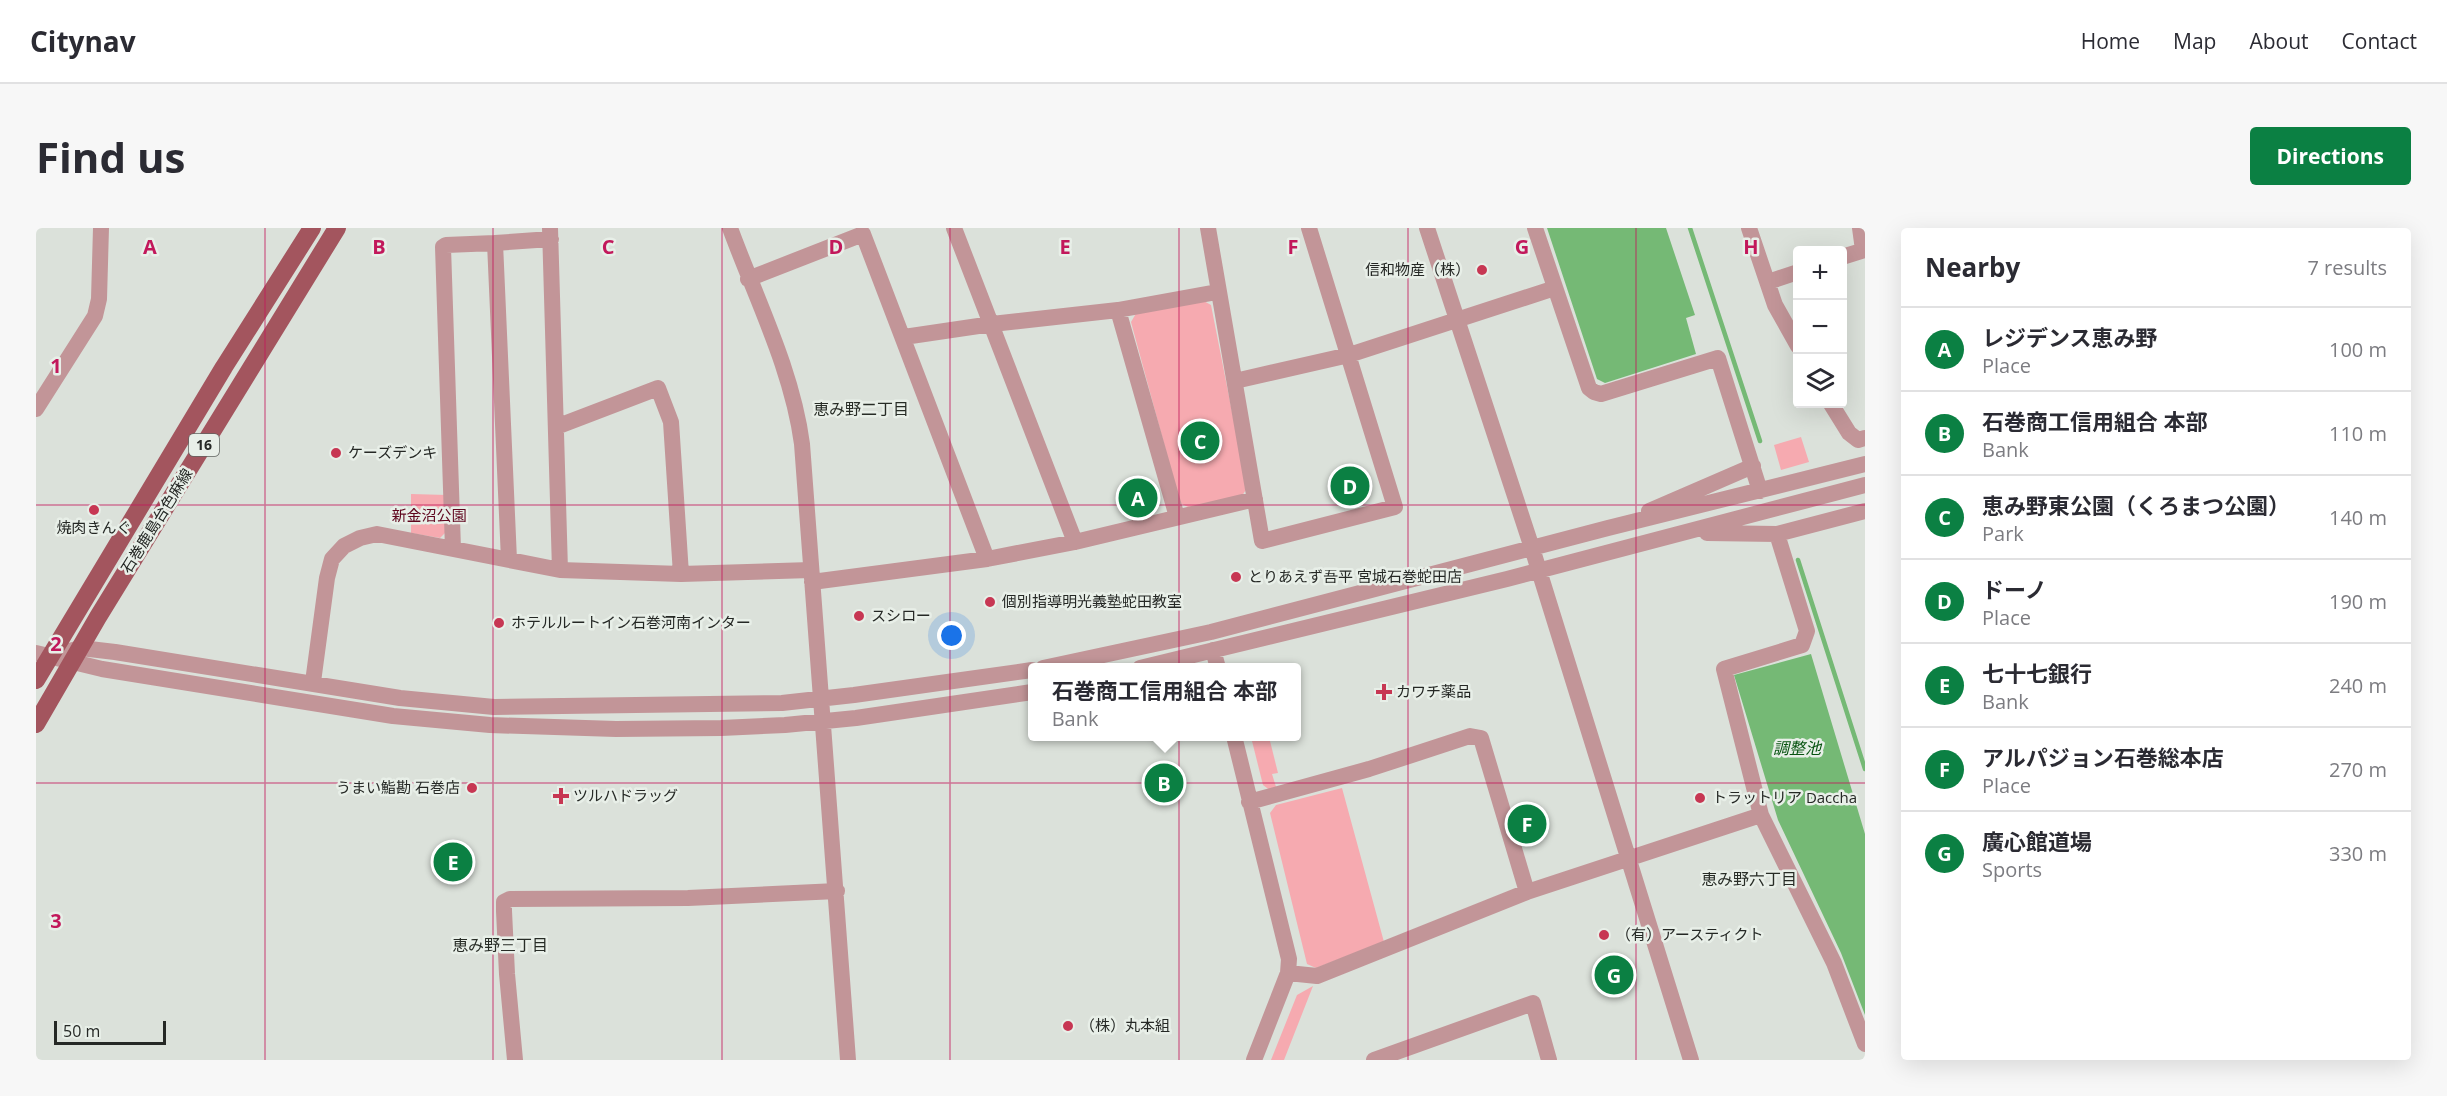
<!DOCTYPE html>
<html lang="en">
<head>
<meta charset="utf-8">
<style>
  body { margin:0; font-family:"Open Sans","Noto Sans JP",sans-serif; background:#f7f7f7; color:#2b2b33 }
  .controls { position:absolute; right:18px; top:18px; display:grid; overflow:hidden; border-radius:6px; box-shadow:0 6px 24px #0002 }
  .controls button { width:54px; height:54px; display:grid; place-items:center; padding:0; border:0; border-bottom:2px solid #e1e1e2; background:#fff; color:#2b2b33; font:30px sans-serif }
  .scale { position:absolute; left:18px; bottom:15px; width:112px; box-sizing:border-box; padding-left:6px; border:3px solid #252825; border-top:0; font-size:16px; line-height:21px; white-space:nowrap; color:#252825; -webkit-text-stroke:4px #e8efe8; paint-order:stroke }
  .you { position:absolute; left:916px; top:408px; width:21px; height:21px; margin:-15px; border:4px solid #fff; border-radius:50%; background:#1a73e8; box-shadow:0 0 0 9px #1a73e833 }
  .badge { display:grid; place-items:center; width:39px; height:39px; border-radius:50%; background:#0b8043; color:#fff; font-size:20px; font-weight:700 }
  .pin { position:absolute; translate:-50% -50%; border:3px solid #fff; box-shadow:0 2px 6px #0006 }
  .popup { position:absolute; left:992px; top:435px; width:273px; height:78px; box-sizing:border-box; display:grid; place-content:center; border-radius:6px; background:#fff; filter:drop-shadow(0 2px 4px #0005); font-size:20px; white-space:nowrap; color:#7c7c81 }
  .popup b { font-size:22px; color:#2b2b33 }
  .popup::after { content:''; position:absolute; left:50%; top:100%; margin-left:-12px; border:12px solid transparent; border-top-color:#fff }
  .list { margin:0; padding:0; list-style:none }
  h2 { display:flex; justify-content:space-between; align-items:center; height:78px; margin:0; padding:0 24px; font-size:26px }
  h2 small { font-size:20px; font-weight:400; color:#7c7c81 }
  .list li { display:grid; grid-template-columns:39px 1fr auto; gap:18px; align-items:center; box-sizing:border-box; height:84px; padding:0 24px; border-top:2px solid #e1e1e2 }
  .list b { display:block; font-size:22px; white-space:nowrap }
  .list p { margin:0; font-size:20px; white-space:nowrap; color:#7c7c81 }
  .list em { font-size:20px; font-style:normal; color:#7c7c81 }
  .icon { flex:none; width:33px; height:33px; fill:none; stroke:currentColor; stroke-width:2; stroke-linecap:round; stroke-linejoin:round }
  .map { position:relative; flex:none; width:1829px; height:832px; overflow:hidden; border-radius:6px }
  header { display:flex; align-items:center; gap:36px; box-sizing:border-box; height:84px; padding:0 30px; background:#fff; border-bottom:2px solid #e1e1e2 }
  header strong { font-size:28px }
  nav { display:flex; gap:33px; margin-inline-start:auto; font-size:21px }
  .intro { display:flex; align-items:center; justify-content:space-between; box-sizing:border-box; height:144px; padding:0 36px }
  h1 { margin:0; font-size:42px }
  .button { padding:15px 27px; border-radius:6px; background:#0b8043; color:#fff; font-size:21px; font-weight:700 }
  main { display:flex; gap:36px; padding:0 36px }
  aside { flex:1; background:#fff; border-radius:6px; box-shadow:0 6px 24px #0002 }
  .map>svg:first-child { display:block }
  .green { fill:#f6aab0 }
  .water { fill:#75b975 }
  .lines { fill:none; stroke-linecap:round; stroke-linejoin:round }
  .stream { stroke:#75b975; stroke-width:4.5 }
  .minor { stroke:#c29598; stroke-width:16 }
  .major { stroke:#a3555e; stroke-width:18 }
  .grid { fill:none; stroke:#c2185b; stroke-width:1.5; stroke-opacity:0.55 }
  .poi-dot { fill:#c73753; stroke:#e8efe8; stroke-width:2 }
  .labels { text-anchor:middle; stroke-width:5; stroke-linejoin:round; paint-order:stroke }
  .shield { fill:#e8efe8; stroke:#606460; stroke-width:1.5 }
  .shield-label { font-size:14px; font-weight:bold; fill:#252825 }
  .poi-label { font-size:15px; fill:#252825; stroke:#e8efe8; text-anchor:start }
  .park-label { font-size:15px; fill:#5f051d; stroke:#e8efe8 }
  .street-label { font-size:15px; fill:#252825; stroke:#e8efe8 }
  .neighbourhood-label { font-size:16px; fill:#272c26; stroke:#e8efe8 }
  .water-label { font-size:16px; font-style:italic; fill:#075310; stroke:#e8efe8 }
  .grid-label { font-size:20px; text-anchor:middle; font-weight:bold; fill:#c2185b; stroke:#e8efe8; stroke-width:5; stroke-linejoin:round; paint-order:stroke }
</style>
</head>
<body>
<header>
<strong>Citynav</strong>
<nav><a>Home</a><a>Map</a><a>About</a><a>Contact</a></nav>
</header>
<div class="intro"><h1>Find us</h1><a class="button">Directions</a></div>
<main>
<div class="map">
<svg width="1829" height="832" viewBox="0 0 1829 832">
  <rect width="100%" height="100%" fill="#dbe1da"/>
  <!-- green -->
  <path class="green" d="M1166 72 1175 77 1211 260 1206 268 1156 281 1144 275 1095 94 1102 82Z
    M1765 209 1773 234 1745 242 1738 217Z
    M375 266 411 267 412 302 404 310 375 305Z
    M1215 509H1233L1242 545 1236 546 1241 562 1235 563 1227 557Z
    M1306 560 1348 714 1280 740 1271 736 1234 585 1240 577Z
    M1277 758 1248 832H1235L1261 767Z"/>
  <!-- water -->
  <path class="water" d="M1511 0H1630L1659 87 1650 90 1660 126 1569 155 1561 151Z
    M1775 426 1829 606V787L1805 725 1742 592 1698 447Z"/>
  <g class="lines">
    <!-- stream -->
    <path class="stream" d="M1654 0 1724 213
      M1762 332 1829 541"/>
    <!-- minor -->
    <path class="minor" d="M514 0 524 342
      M694 0C720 71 756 141 766 216L812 832
      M918 0 1039 314
      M1172 0 1226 313 1359 279 1273 0
      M1391 0 1496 320 1655 832
      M1499 0 1553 160 1558 164 1565 166 1682 130 1724 263
      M1713 0 1739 77 1762 118
      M1824 0 1827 22
      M459 15 515 11
      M1806 29 1829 22
      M712 51 827 6 951 331
      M1732 54 1762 44
      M1082 82 1141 289
      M868 109 956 96 1082 82 1181 64
      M1199 153 1313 127 1519 60
      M1795 176 1813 205 1822 212 1829 210
      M0 181 59 88 63 71 65 0
      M520 199 622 160 635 194 645 346
      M1613 283 1717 238
      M1671 305 1741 306 1829 283
      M1741 306 1771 403 1766 417 1688 441 1725 587 1798 735 1829 816
      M417 321 407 19 410 17 459 15 473 332
      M776 354 951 331 1039 314 1219 271
      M1177 422 1182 440
      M33 423 45 420 79 424 364 470 458 479 746 475 818 467 996 442
      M0 425 66 441 357 488 454 497 580 501 685 500 749 497 820 490 996 464
      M1007 440 1175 404 1572 300 1829 236
      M1104 440 1471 351 1829 257
      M277 454 291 350 296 331 308 318 324 310 341 306 524 342 645 346 775 342
      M1198 508 1253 731 1252 745 1218 832
      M1213 574 1333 541 1434 508 1445 510 1491 664
      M1252 745 1281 748 1491 664 1725 587
      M479 832 471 746 468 683V674L474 671 652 670 801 663
      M1338 832 1497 775 1513 832"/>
    <!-- major -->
    <path class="major" d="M0 452 188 139 276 0
      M0 496 62 389 301 0"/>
  </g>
  <!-- grid -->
  <path class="grid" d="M229 0V832M457 0V832M686 0V832M914 0V832M1143 0V832M1372 0V832M1600 0V832M0 277H1829M0 555H1829"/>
  <!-- markers -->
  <g class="poi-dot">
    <circle cx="1446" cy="42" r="6"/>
    <circle cx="300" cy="225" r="6"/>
    <circle cx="58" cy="282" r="6"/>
    <circle cx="1200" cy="349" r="6"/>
    <circle cx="954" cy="374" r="6"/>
    <circle cx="823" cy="388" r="6"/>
    <circle cx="463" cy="395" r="6"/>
    <path d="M1345 455h6v6h6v6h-6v6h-6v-6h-6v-6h6z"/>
    <circle cx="436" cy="560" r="6"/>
    <path d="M522 559h6v6h6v6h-6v6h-6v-6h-6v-6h6z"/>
    <circle cx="1664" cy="570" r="6"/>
    <circle cx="1568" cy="707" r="6"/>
    <circle cx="1032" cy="798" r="6"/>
  </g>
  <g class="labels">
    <!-- shield labels -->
    <rect class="shield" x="153" y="206" width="30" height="22" rx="4.5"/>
    <g class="shield-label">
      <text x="168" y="222">16</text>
    </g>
    <!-- poi labels -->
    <g class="poi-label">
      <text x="1434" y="47" text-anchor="end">信和物産（株）</text>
      <text x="312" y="230">ケーズデンキ</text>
      <text x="58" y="305" text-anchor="middle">焼肉きんぐ</text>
      <text x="1212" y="354">とりあえず吾平 宮城石巻蛇田店</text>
      <text x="966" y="379">個別指導明光義塾蛇田教室</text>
      <text x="835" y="393">スシロー</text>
      <text x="475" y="400">ホテルルートイン石巻河南インター</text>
      <text x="1360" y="469">カワチ薬品</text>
      <text x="424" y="565" text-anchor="end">うまい鮨勘 石巻店</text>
      <text x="537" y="573">ツルハドラッグ</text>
      <text x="1676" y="575">トラットリア Daccha</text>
      <text x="1580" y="712">（有）アースティクト</text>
      <text x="1044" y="803">（株）丸本組</text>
    </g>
    <!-- park labels -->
    <g class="park-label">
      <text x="393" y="293">新金沼公園</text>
    </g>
    <!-- street labels -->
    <g class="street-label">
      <text transform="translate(121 293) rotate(-58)" y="5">石巻鹿島台色麻線</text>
    </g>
    <!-- neighbourhood labels -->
    <g class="neighbourhood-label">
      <text x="825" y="187">恵み野二丁目</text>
      <text x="1713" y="657">恵み野六丁目</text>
      <text x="464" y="723">恵み野三丁目</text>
    </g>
    <!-- water labels -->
    <g class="water-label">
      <text x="1761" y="526">調整池</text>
    </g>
  </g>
  <g class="grid-label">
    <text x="114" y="26">A</text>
    <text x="343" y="26">B</text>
    <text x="572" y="26">C</text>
    <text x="800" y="26">D</text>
    <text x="1029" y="26">E</text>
    <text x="1257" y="26">F</text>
    <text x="1486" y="26">G</text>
    <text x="1715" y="26">H</text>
    <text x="20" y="145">1</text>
    <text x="20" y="423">2</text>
    <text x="20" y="700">3</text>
  </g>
</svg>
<div class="controls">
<button>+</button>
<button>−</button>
<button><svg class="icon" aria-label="layers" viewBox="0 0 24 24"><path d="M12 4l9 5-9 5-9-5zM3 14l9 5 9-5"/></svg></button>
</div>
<div class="scale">50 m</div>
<div class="you"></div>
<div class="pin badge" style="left:1102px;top:270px">A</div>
<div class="pin badge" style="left:1128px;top:555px">B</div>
<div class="popup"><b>石巻商工信用組合 本部</b>Bank</div>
<div class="pin badge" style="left:1164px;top:213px">C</div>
<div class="pin badge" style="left:1314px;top:258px">D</div>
<div class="pin badge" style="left:417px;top:634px">E</div>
<div class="pin badge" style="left:1491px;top:596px">F</div>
<div class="pin badge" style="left:1578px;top:747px">G</div>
</div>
<aside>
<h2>Nearby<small>7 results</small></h2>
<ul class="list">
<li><span class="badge">A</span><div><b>レジデンス恵み野</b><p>Place</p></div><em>100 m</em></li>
<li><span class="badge">B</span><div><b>石巻商工信用組合 本部</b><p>Bank</p></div><em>110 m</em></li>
<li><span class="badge">C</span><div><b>恵み野東公園（くろまつ公園）</b><p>Park</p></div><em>140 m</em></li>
<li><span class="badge">D</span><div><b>ドーノ</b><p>Place</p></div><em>190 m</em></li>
<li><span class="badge">E</span><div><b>七十七銀行</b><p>Bank</p></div><em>240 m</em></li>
<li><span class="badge">F</span><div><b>アルパジョン石巻総本店</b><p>Place</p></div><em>270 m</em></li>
<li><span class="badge">G</span><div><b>廣心館道場</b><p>Sports</p></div><em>330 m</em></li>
</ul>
</aside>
</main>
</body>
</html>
